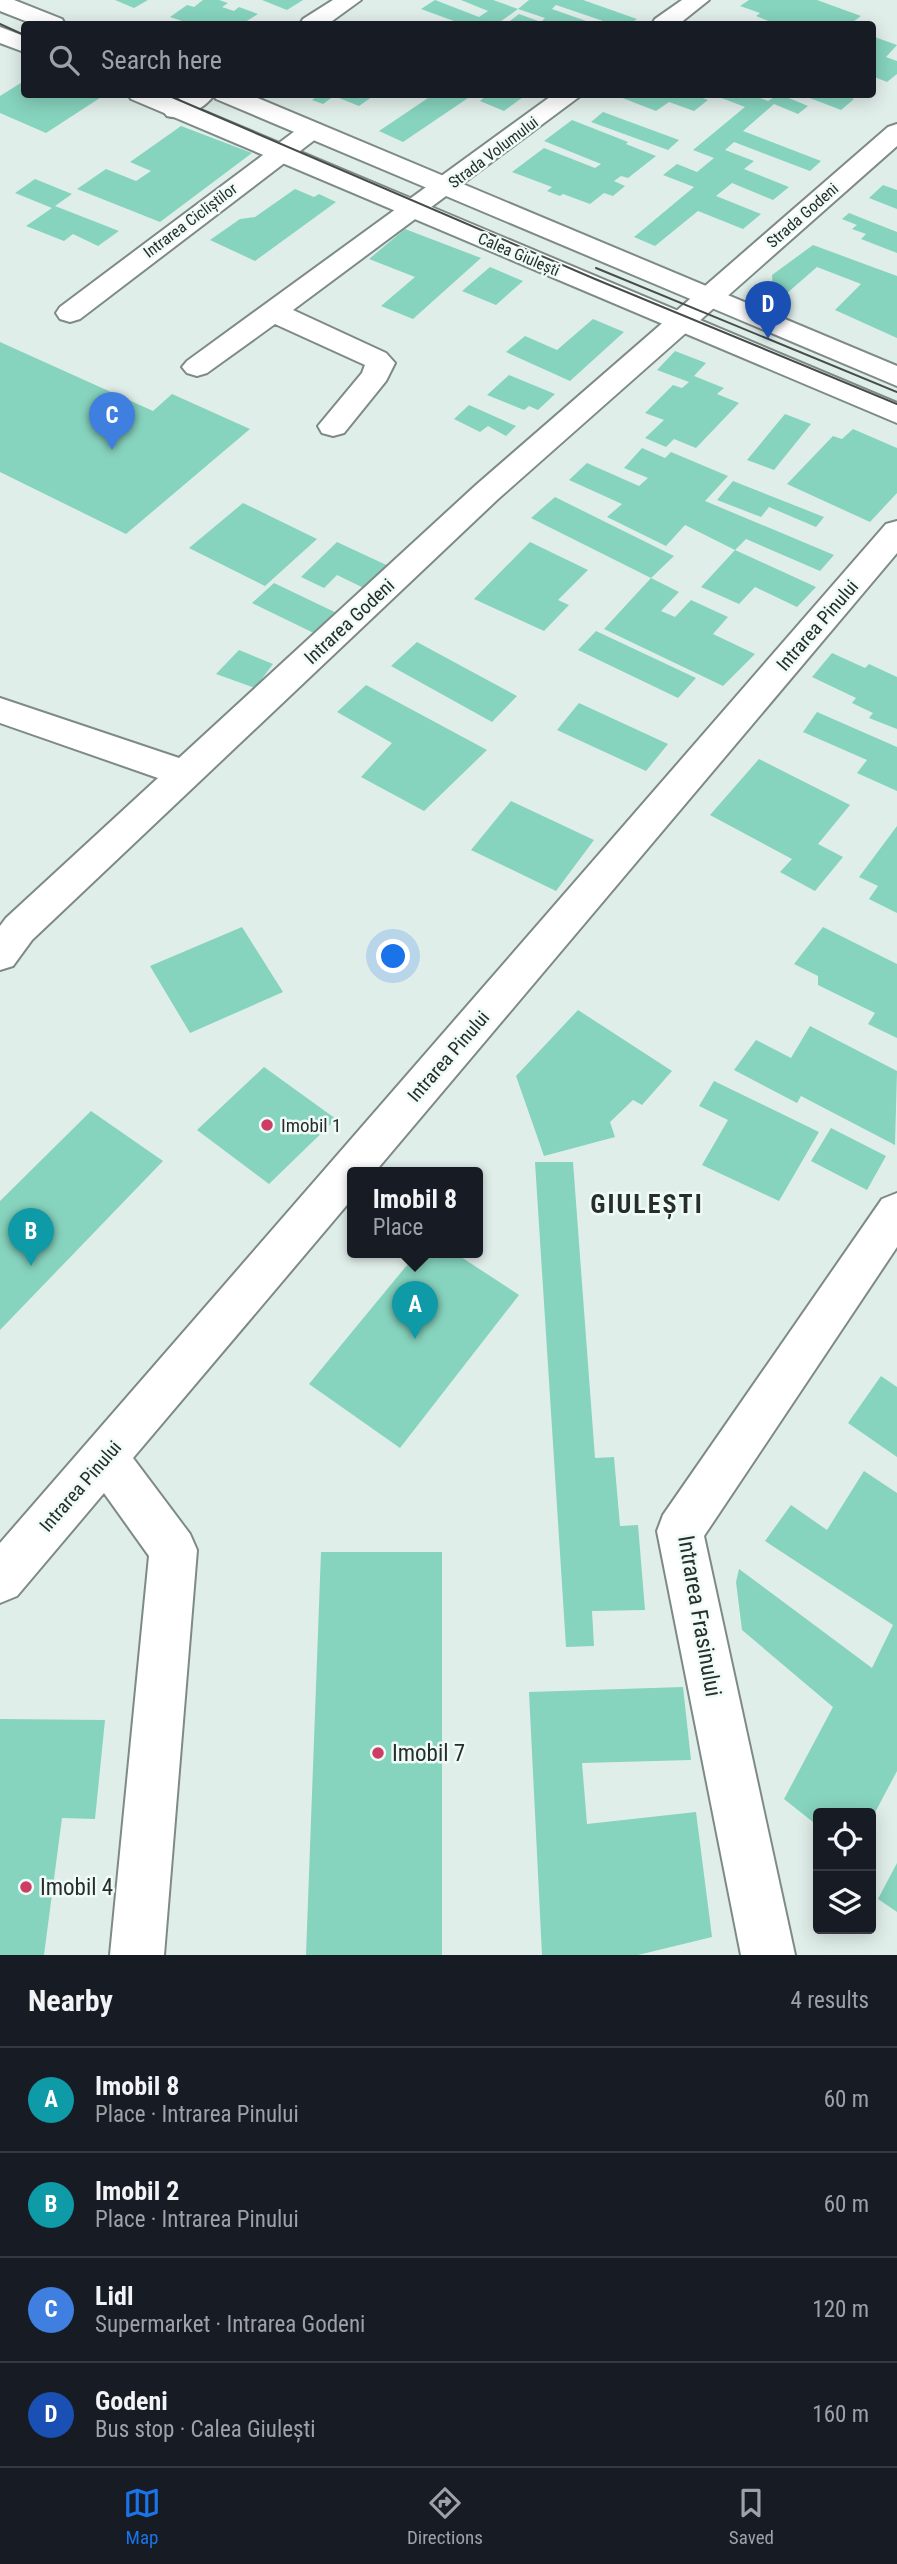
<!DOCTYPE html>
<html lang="en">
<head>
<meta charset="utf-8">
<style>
  body { margin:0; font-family:"Roboto Condensed",sans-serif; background:#242831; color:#f1f3f6 }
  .controls { position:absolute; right:21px; bottom:21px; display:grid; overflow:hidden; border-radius:7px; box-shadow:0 4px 18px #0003 }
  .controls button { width:63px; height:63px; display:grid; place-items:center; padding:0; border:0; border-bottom:2px solid #363941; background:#171b24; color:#f1f3f6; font:35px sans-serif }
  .you { position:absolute; left:394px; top:957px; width:24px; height:24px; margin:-18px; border:5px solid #fff; border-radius:50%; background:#1a73e8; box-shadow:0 0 0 10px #1a73e833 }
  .badge { display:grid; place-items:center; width:46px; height:46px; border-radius:50%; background:#1a73e8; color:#fff; font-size:23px; font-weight:700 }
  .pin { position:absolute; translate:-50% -58px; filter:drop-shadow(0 2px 4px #0008) }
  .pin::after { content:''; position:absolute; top:37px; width:24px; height:21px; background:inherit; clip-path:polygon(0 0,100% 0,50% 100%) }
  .popup { position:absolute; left:347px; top:1167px; width:136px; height:91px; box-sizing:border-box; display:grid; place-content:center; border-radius:7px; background:#171b24; filter:drop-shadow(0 2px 5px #0005); font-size:23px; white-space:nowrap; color:#9ea1a6 }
  .popup b { font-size:26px; color:#f1f3f6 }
  .popup::after { content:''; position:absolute; left:50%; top:100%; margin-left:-14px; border:14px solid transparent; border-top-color:#171b24 }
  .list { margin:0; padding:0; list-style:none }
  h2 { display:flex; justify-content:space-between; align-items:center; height:91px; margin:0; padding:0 28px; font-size:30px }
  h2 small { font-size:23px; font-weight:400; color:#9ea1a6 }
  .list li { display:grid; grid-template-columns:46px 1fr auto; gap:21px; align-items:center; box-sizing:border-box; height:105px; padding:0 28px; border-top:2px solid #363941 }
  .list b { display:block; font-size:26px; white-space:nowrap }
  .list p { margin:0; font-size:23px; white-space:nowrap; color:#9ea1a6 }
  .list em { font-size:23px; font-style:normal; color:#9ea1a6 }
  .icon { flex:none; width:38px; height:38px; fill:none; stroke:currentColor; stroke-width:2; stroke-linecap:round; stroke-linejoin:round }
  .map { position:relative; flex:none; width:897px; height:1955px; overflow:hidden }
  .search { position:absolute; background:#171b24; box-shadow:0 4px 18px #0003; left:21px; right:21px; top:21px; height:77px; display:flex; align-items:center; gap:18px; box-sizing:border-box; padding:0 24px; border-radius:7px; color:#9ea1a6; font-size:26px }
  .sheet { height:511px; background:#171b24 }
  nav { display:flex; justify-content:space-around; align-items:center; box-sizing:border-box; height:98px; border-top:2px solid #363941; background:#171b24; font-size:19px; color:#9ea1a6 }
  nav a { display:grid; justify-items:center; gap:4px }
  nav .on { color:#1a73e8 }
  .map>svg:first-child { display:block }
  .building { fill:#86d3be }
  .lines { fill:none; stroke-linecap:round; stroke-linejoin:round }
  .minor-casing { stroke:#7e8a87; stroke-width:4 }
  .major-casing { stroke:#7e8a87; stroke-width:4 }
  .minor { fill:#fff; fill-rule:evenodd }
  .major { fill:#fff; fill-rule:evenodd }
  .tram { stroke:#474d4b; stroke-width:2 }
  .poi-dot { fill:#cd3e64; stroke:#eefbf7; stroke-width:2.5 }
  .labels { text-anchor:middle; stroke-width:5; stroke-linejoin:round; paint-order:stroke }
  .far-street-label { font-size:16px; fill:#282d2b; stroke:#eefbf7 }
  .street-label { font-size:19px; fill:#282d2b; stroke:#eefbf7 }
  .poi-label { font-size:19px; fill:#282d2b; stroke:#eefbf7; text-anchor:start }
  .near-street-label { font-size:23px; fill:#282d2b; stroke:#eefbf7 }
  .near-poi-label { font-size:23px; fill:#282d2b; stroke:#eefbf7; text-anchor:start }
  .district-label { font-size:26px; font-weight:bold; letter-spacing:2px; fill:#282d2b; stroke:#eefbf7 }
</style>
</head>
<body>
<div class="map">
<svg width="897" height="1955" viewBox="0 0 897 1955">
  <rect width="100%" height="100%" fill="#e0eeea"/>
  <!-- building -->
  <path class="building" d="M115 0H148L134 8Z
    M203 0H219L228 3 222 7 234 11 239 7 258 14 242 24H191L170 17 187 5 194 7Z
    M262 0H303L287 10Z
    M435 0 479 17 488 11 461 0H493L518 9 497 24H462L421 9Z
    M529 0H583L637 19 630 24 617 21 612 24 556 5 552 9 589 22 585 24H506L519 14 541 22 545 18 518 9Z
    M749 0H817L861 16 850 24H787L779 22 776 24 756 16 760 13 740 6Z
    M872 36 897 45 886 57 897 61V74L887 82 872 76Z
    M24 81V94H106L46 133 0 113V96Z
    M320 94H376L359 106 334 96 323 104 312 100Z
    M434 94H460L468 98 403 142 379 131Z
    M488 94H515L523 97 504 111 480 101Z
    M624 94H693L708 100 694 111 669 102 656 111 620 97Z
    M711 94H749L768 101 779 94 808 106 798 114 774 104 743 131 821 161 810 171 734 142 725 150 754 161 744 169 789 187 773 200 732 183 716 196 761 214 743 229 698 211 655 246 634 237 694 187 663 175 677 164 697 172 714 158 693 150 745 107Z
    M843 94 854 99 841 110 802 95Z
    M603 112 679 140 668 150 591 122Z
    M572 120 628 142 626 144 656 156 628 178 621 176 614 181 625 186 613 196 604 193 590 204 563 194 560 196 547 191 552 187 512 172 544 148 595 168 601 164 544 141Z
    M181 126 252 153 160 222 77 189 106 169 136 181 151 171 130 162Z
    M35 179 72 194 55 206 119 231 98 246 73 234 64 241 26 226 52 208 15 193Z
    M883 185 897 190V209L869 198Z
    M295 189 314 197 319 194 336 202 255 261 210 240 240 219 255 217Z
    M849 213 897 232V253L861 239 866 234 852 229 857 225 842 219Z
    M405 229 481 258 413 319 381 306 415 277 369 259Z
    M813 245 897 276V338L835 310 861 284 817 267 786 294 773 289 772 275Z
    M490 267 523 281 496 305 462 291Z
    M593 319 624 332 570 381 506 352 525 336 557 350Z
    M0 342 153 411 172 394 250 429 126 534 0 472Z
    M675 351 706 363 694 376 724 388 717 394 739 403 696 448 674 439 666 447 645 438 664 420 645 413 673 385 682 388 689 382 657 370Z
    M509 375 555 394 538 410 529 406 524 410 487 395Z
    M469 405 516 426 506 436 488 426 480 432 454 419Z
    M785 414 811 424 774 470 747 460Z
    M853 429 897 448V493L870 522 787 484 833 436 842 439Z
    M642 448 665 458 671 452 728 476 705 501 834 555 820 571 746 539 735 550 685 525 666 546 607 517 622 504 569 480 587 463 639 486 648 478 624 468Z
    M733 481 824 517 816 527 769 507 761 517 717 500Z
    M555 497 674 556 651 578 531 518Z
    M243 503 317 539 265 586 189 548Z
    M337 542 395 569 372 592 337 575 324 588 301 577Z
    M530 542 588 570 558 600 569 605 544 631 474 599Z
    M735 550 816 587 797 607 755 587 739 604 701 587Z
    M651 578 679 592 661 611 675 617 691 600 728 617 713 634 755 654 723 686 604 629Z
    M274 583 345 617 324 638 252 603Z
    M596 631 696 678 678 698 578 650Z
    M417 642 517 696 492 722 391 666Z
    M239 650 273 664 255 688 216 674Z
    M832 653 865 668 869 664 897 677V729L869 718 873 713 852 703 856 698 812 677Z
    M366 685 487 750 424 811 361 777 392 743 337 712Z
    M579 703 668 744 646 771 557 730Z
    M817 712 897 747V791L857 773 867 760 803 732Z
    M759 759 850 805 818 844 843 857 815 891 780 872 792 859 710 815Z
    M511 801 594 840 556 891 471 850Z
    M897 826V913L869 899 878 886 859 877Z
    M242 927 283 992 190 1033 150 966Z
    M823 927 897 964V1038L868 1024 875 1013 818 985V976L794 964Z
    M578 1010 672 1071 642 1105 633 1100 610 1122 615 1137 544 1156 516 1076Z
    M810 1026 897 1071 895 1145 801 1096 797 1103 734 1070 756 1040 791 1058Z
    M264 1067 336 1119 269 1184 197 1130Z
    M714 1081 819 1132 779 1201 702 1165 728 1120 699 1106Z
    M91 1111 163 1161 0 1330V1201Z
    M831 1128 886 1156 867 1190 811 1161Z
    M535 1162H573L595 1458 614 1457 620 1526 638 1525 645 1610 592 1611 594 1646 566 1647Z
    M417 1253H455L519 1295 400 1448 309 1384Z
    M881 1376 897 1387V1457L848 1423Z
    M864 1471 897 1493V1771L871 1820V1813H818V1826L784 1799 833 1707 742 1630 736 1582 739 1569 872 1668 893 1625 765 1541 791 1505 827 1530Z
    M321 1552H442V1955H306Z
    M683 1687 691 1760 582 1763 587 1824 696 1812 712 1937 638 1955H542L529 1692Z
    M0 1719 105 1720 95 1819 62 1818 44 1955H0Z
    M897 1863V1912L878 1899Z"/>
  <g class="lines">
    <!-- minor casing -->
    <g class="minor-casing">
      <path id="minor" d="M333 0H361L328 24H300L303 19Z
        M682 0H709L679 24H652L655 19Z
        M185 94H215C205 108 183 121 167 116L163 111Z
        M554 94H583L293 310 386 353 395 363 386 381 344 433 333 436 322 433 318 426 362 373 365 365 275 324 207 373 197 376 187 373 182 367 187 361Z
        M312 122 321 125 325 130 321 135 80 319 70 322 60 319 56 313 60 307 303 125Z
        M897 124V146L498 499 32 940 13 966 0 970V926L6 918 158 778 0 723V698L179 758 476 485 888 127Z
        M897 521V553L374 1173H352V1199L133 1458 190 1534 197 1550 164 1955H110L149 1556 104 1493 17 1596 0 1603V1543L886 524Z
        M897 1193V1247L704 1536 795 1955H741L657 1531 663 1515 882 1199Z"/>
    </g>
    <!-- major casing -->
    <g class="major-casing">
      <path id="major" d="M0 0H14L62 19 65 24H33L0 11Z
        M0 27 24 36V52L0 43Z
        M128 94H163L897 403V423L131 99Z
        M213 94H248L897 366V386L216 99Z"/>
    </g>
    <!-- minor -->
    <use href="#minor" class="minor"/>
    <!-- major -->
    <use href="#major" class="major"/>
    <!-- tram -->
    <path class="tram" d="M0 24 24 35
      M165 94 595 279 897 404
      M596 268 897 392"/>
  </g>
  <!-- markers -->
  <g class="poi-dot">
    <circle cx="267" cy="1125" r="7"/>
    <circle cx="378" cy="1753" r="7"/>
    <circle cx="26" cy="1887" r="7"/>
  </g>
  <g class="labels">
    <!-- far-street labels -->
    <g class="far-street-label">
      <text transform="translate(493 152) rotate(-37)" y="6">Strada Volumului</text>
      <text transform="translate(802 215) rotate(-41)" y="6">Strada Godeni</text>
      <text transform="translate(190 220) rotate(-37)" y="6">Intrarea Cicliștilor</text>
      <text transform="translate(519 254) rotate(23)" y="6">Calea Giulești</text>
    </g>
    <!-- street labels -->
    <g class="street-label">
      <text transform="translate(349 621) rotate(-43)" y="7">Intrarea Godeni</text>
      <text transform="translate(817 625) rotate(-49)" y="7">Intrarea Pinului</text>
      <text transform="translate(448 1056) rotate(-49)" y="7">Intrarea Pinului</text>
      <text transform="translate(80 1486) rotate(-49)" y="7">Intrarea Pinului</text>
    </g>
    <!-- poi labels -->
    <g class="poi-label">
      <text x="281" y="1132">Imobil 1</text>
    </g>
    <!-- near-street labels -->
    <g class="near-street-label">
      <text transform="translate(700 1616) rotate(80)" y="8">Intrarea Frasinului</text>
    </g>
    <!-- near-poi labels -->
    <g class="near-poi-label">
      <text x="392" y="1761">Imobil 7</text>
      <text x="40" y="1895">Imobil 4</text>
    </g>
    <!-- district labels -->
    <g class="district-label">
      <text x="647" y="1213">GIULEȘTI</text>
    </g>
  </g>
</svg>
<div class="controls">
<button><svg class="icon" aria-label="locate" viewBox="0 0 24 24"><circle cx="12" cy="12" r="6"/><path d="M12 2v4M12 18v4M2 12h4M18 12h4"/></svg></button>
<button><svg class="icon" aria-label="layers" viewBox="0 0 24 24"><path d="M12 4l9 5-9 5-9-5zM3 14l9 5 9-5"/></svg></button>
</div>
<div class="you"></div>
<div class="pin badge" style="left:415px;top:1339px;background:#0f9aa8">A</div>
<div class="popup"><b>Imobil 8</b>Place</div>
<div class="pin badge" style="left:31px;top:1266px;background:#0f9aa8">B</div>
<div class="pin badge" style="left:112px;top:450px;background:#3f7fe0">C</div>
<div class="pin badge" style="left:768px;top:339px;background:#1a4fb4">D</div>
<div class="search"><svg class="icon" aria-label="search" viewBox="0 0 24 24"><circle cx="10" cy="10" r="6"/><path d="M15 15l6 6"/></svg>Search here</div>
</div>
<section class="sheet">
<h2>Nearby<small>4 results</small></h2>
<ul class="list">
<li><span class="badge" style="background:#0f9aa8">A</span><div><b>Imobil 8</b><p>Place · Intrarea Pinului</p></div><em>60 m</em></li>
<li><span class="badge" style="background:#0f9aa8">B</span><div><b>Imobil 2</b><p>Place · Intrarea Pinului</p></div><em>60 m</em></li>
<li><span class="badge" style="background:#3f7fe0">C</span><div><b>Lidl</b><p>Supermarket · Intrarea Godeni</p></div><em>120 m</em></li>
<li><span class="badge" style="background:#1a4fb4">D</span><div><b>Godeni</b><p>Bus stop · Calea Giulești</p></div><em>160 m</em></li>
</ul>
</section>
<nav>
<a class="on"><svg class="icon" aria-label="map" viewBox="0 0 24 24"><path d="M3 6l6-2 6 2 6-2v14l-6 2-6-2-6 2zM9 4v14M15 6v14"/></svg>Map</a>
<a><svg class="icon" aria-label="directions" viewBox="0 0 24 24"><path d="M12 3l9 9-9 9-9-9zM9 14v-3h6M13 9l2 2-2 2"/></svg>Directions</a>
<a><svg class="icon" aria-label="saved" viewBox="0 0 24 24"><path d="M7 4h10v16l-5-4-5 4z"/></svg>Saved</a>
</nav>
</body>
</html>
